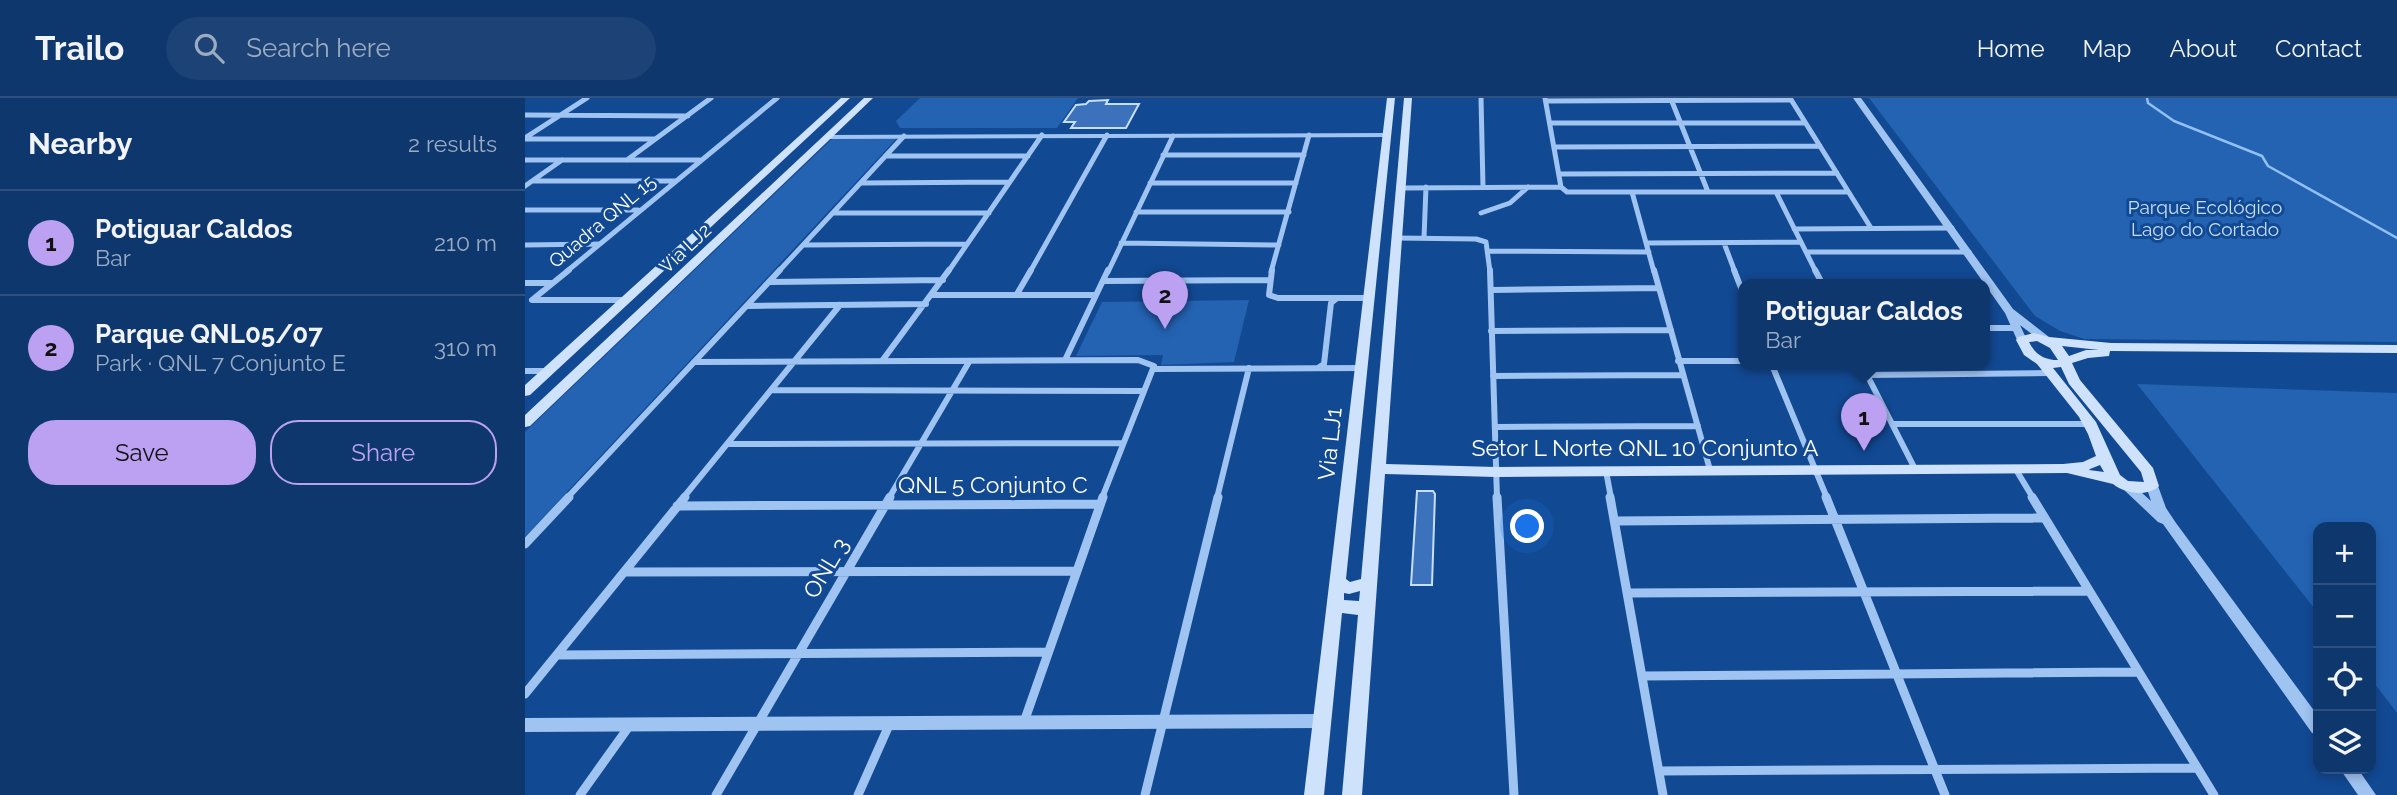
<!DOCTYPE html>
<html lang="en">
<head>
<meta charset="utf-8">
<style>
  body { margin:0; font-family:Raleway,sans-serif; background:#1c4276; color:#f1f3f6 }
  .controls { position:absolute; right:21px; bottom:21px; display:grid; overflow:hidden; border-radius:14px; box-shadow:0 4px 10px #0003 }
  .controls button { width:63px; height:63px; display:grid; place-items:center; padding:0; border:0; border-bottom:2px solid #2e5181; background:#0e376e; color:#f1f3f6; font:35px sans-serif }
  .you { position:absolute; left:1003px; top:429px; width:24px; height:24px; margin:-18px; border:5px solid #fff; border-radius:50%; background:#1a73e8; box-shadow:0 0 0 10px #1a73e833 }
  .badge { display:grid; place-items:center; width:46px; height:46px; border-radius:50%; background:#bca0f2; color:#111; font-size:23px; font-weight:700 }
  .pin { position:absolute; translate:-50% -58px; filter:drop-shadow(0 2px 4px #0008) }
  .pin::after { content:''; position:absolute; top:37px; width:24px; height:21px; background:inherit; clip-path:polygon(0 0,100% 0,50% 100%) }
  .popup { position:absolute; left:1213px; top:181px; width:252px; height:91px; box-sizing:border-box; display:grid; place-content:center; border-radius:14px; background:#0e376e; filter:drop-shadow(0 2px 5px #0005); font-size:23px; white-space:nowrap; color:#9bacc2 }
  .popup b { font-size:26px; color:#f1f3f6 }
  .popup::after { content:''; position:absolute; left:50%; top:100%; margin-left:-14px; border:14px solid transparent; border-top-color:#0e376e }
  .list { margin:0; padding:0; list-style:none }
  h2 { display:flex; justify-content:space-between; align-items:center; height:91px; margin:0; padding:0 28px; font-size:30px }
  h2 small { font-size:23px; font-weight:400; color:#9bacc2 }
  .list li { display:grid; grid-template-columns:46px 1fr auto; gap:21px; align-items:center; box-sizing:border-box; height:105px; padding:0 28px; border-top:2px solid #2e5181 }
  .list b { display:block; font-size:26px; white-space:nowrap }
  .list p { margin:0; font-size:23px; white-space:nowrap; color:#9bacc2 }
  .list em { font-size:23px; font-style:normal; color:#9bacc2 }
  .actions { display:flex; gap:14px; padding:21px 28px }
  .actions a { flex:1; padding:16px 0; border:2px solid #bca0f2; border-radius:28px; text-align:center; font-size:24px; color:#bca0f2 }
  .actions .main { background:#bca0f2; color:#111 }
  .icon { flex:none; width:38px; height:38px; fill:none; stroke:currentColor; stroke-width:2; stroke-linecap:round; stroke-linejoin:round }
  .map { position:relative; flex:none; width:1872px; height:697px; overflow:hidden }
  header { display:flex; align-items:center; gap:42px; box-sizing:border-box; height:98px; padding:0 35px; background:#0e376e; border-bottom:2px solid #2e5181 }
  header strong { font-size:33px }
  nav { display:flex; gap:38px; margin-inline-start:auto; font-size:24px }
  .search { width:490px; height:63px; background:#1c4276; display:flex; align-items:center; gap:18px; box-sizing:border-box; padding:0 24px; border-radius:38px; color:#9bacc2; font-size:26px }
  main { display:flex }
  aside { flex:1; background:#0e376e }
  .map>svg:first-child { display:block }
  .green { fill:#2462b2 }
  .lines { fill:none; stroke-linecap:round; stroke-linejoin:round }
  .stream { stroke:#92bff5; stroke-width:2.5 }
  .building { fill:#3b72bb; stroke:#c7dffd; stroke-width:2 }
  .minor-far2 { stroke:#a0c4f2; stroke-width:5 }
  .minor-far1 { stroke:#a0c4f2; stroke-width:6 }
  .minor { stroke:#a0c4f2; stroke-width:9 }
  .tertiary { fill:#a0c4f2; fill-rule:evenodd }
  .secondary { fill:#cfe2fc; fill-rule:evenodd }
  .labels { text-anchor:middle; stroke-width:6; stroke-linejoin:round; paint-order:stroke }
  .far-park-label { font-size:19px; fill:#c7dffd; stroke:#124993 }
  .far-street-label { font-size:19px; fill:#fff; stroke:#124993 }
  .street-label { font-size:23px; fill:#fff; stroke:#124993 }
</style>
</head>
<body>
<header>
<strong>Trailo</strong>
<div class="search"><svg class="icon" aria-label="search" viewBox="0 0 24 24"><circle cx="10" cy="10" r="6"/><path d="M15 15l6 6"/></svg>Search here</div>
<nav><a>Home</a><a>Map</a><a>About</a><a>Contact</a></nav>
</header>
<main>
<aside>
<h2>Nearby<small>2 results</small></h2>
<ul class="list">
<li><span class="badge">1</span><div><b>Potiguar Caldos</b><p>Bar</p></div><em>210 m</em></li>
<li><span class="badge">2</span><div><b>Parque QNL05/07</b><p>Park · QNL 7 Conjunto E</p></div><em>310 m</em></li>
</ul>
<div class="actions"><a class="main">Save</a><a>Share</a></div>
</aside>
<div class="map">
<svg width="1872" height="697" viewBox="0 0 1872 697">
  <rect width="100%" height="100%" fill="#124993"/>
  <!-- green -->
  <path class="green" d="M395 0H553L532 30H375L371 23Z
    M1344 0H1872V244L1559 241 1535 233 1510 218Z
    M308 40H372L0 439V334Z
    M724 202 709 264 636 267 638 257 551 258 577 204Z
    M1612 286 1872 295V615L1846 581V429H1793V515Z"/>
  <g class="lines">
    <!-- stream -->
    <path class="stream" d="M1622 0 1623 5 1649 23 1737 58 1743 68 1872 140"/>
  </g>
  <!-- building -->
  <path class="building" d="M583 2 581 6H614L601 30H546L550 24H539L551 7 561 6 564 3Z
    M892 393H908L910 396 907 487H886Z"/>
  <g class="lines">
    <!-- minor-far2 -->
    <path class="minor-far2" d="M956 0 958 89
      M1020 0 1036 89 1042 94H1323
      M1265 0 1346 130
      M1146 1 1183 94
      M1021 3 1266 2
      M0 17 163 18
      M1026 25H1280
      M0 40 62 0
      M0 41H129
      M1029 49 1295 48
      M638 57H779
      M361 58H503
      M0 62H175
      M102 62 186 0
      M1035 76 1312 75
      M8 83H150
      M337 85 484 84
      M625 85H771
      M0 88 37 62
      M877 90 1036 89
      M1107 94 1129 174
      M1251 94 1291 174
      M0 112H113
      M611 114H764
      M309 115H464
      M956 115 985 105 1003 89
      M1269 131 1427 130
      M872 140 951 141 961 144 965 174
      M899 140 901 89
      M596 145 754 147
      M1122 145 1276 144
      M1199 145 1210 174
      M0 147 74 146
      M279 147 442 146
      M964 153 1124 154
      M1281 154H1444
      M41 174 252 0
      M253 174 379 38
      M423 174 517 37
      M505 174 582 37
      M583 174 648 38
      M746 174 784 37"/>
    <!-- minor-far1 -->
    <path class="minor-far1" d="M44 172 7 202H101
      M747 172 744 197 753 200H844
      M965 172 972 400
      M1129 172 1185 372
      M1209 172 1218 195
      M1290 172 1298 187
      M578 183 744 182
      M245 184 418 182
      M0 185H26
      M966 192 1134 190
      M492 196 506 172
      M408 197H571
      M222 208 401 206
      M1460 230H1490
      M966 233 1146 232
      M540 262 583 172
      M357 263 424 172
      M1153 263H1218
      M169 264 613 262 629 268 577 400
      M1247 267 1302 400
      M1337 267 1390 371
      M793 270 799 266 806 205 811 201
      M629 271 836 270
      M0 273H23
      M1342 277 1526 275
      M968 278 1157 277
      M247 292 619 293
      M1367 326H1565
      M971 329 1173 328
      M202 346 598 345
      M1490 370 1508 400
      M1081 373 1086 400
      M42 400 255 172
      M158 400 315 207
      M364 400 444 264
      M692 400 724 270"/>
    <!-- minor -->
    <path class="minor" d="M972 399 989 697
      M1085 399 1138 697
      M1301 399 1420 697
      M1507 399 1689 697
      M152 408 575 406
      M1092 423 1519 420
      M0 446 44 399
      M99 474 552 473
      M1103 495 1563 493
      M32 557 523 554
      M1117 578 1612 574
      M0 596 160 399
      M499 624 578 399
      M1134 673 1672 670
      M55 697 105 627
      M191 697 365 399
      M333 697 365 625
      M620 697 693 399"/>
    <!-- tertiary -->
    <path class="tertiary" d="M1328 0H1336L1488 211 1524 239 1525 241 1524 243H1516L1495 227 1502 242 1501 244H1493L1480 215Z
      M862 35H865V39L303 41 299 39 303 37Z
      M1627 384 1633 388 1641 410 1651 425 1793 618V637L1787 635 1638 426 1633 424 1596 389 1602 385 1607 386 1626 403 1621 388Z
      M797 616 803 618 805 623 803 628 797 630 0 634V620Z
      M1815 671H1833L1851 697H1833Z"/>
    <!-- secondary -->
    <path class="secondary" d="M316 0H325L5 297 0 298V287Z
      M339 0H348L5 328 0 329V317Z
      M862 0H870L821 481 825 484 836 481 879 0H887L861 366 971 369 1538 366 1558 364 1571 358 1563 336 1554 319 1512 266 1499 257 1491 242 1493 239 1509 235 1524 239 1586 245 1872 247V255L1585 253 1584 258 1563 260 1547 265 1555 282 1628 370 1634 388C1623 399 1600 396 1588 386L1542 375 971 379 860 376 837 697H817L833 517 817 515 799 697H779ZM1512 243 1525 250 1533 262C1519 262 1510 256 1504 244ZM1537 248 1574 252H1561L1544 258ZM1536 269 1544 286 1616 374 1619 384 1603 383 1595 377 1571 324 1528 270ZM1575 367 1579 374 1564 372 1565 371ZM835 493 834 503 819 502V495L824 496Z"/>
  </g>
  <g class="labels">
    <!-- far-park labels -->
    <g class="far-park-label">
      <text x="1680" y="116">Parque Ecológico<tspan x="1680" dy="22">Lago do Cortado</tspan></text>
    </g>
    <!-- far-street labels -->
    <g class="far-street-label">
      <text transform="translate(77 123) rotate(-40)" y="7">Quadra QNL 15</text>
      <text transform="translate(160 150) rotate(-43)" y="7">Via LJ2</text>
    </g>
    <!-- street labels -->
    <g class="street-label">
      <text transform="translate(805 346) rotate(-84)" y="8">Via LJ1</text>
      <text x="1120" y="358">Setor L Norte QNL 10 Conjunto A</text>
      <text x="468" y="395">QNL 5 Conjunto C</text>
      <text transform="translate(301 470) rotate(-59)" y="8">ONL 3</text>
    </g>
  </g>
</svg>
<div class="controls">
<button>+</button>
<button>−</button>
<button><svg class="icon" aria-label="locate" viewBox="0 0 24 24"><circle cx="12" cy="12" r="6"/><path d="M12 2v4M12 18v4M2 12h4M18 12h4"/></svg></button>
<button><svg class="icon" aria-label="layers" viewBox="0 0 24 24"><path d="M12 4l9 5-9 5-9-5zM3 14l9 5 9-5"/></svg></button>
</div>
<div class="you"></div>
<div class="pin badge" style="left:1339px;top:353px">1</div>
<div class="popup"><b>Potiguar Caldos</b>Bar</div>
<div class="pin badge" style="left:640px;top:231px">2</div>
</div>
</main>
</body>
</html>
